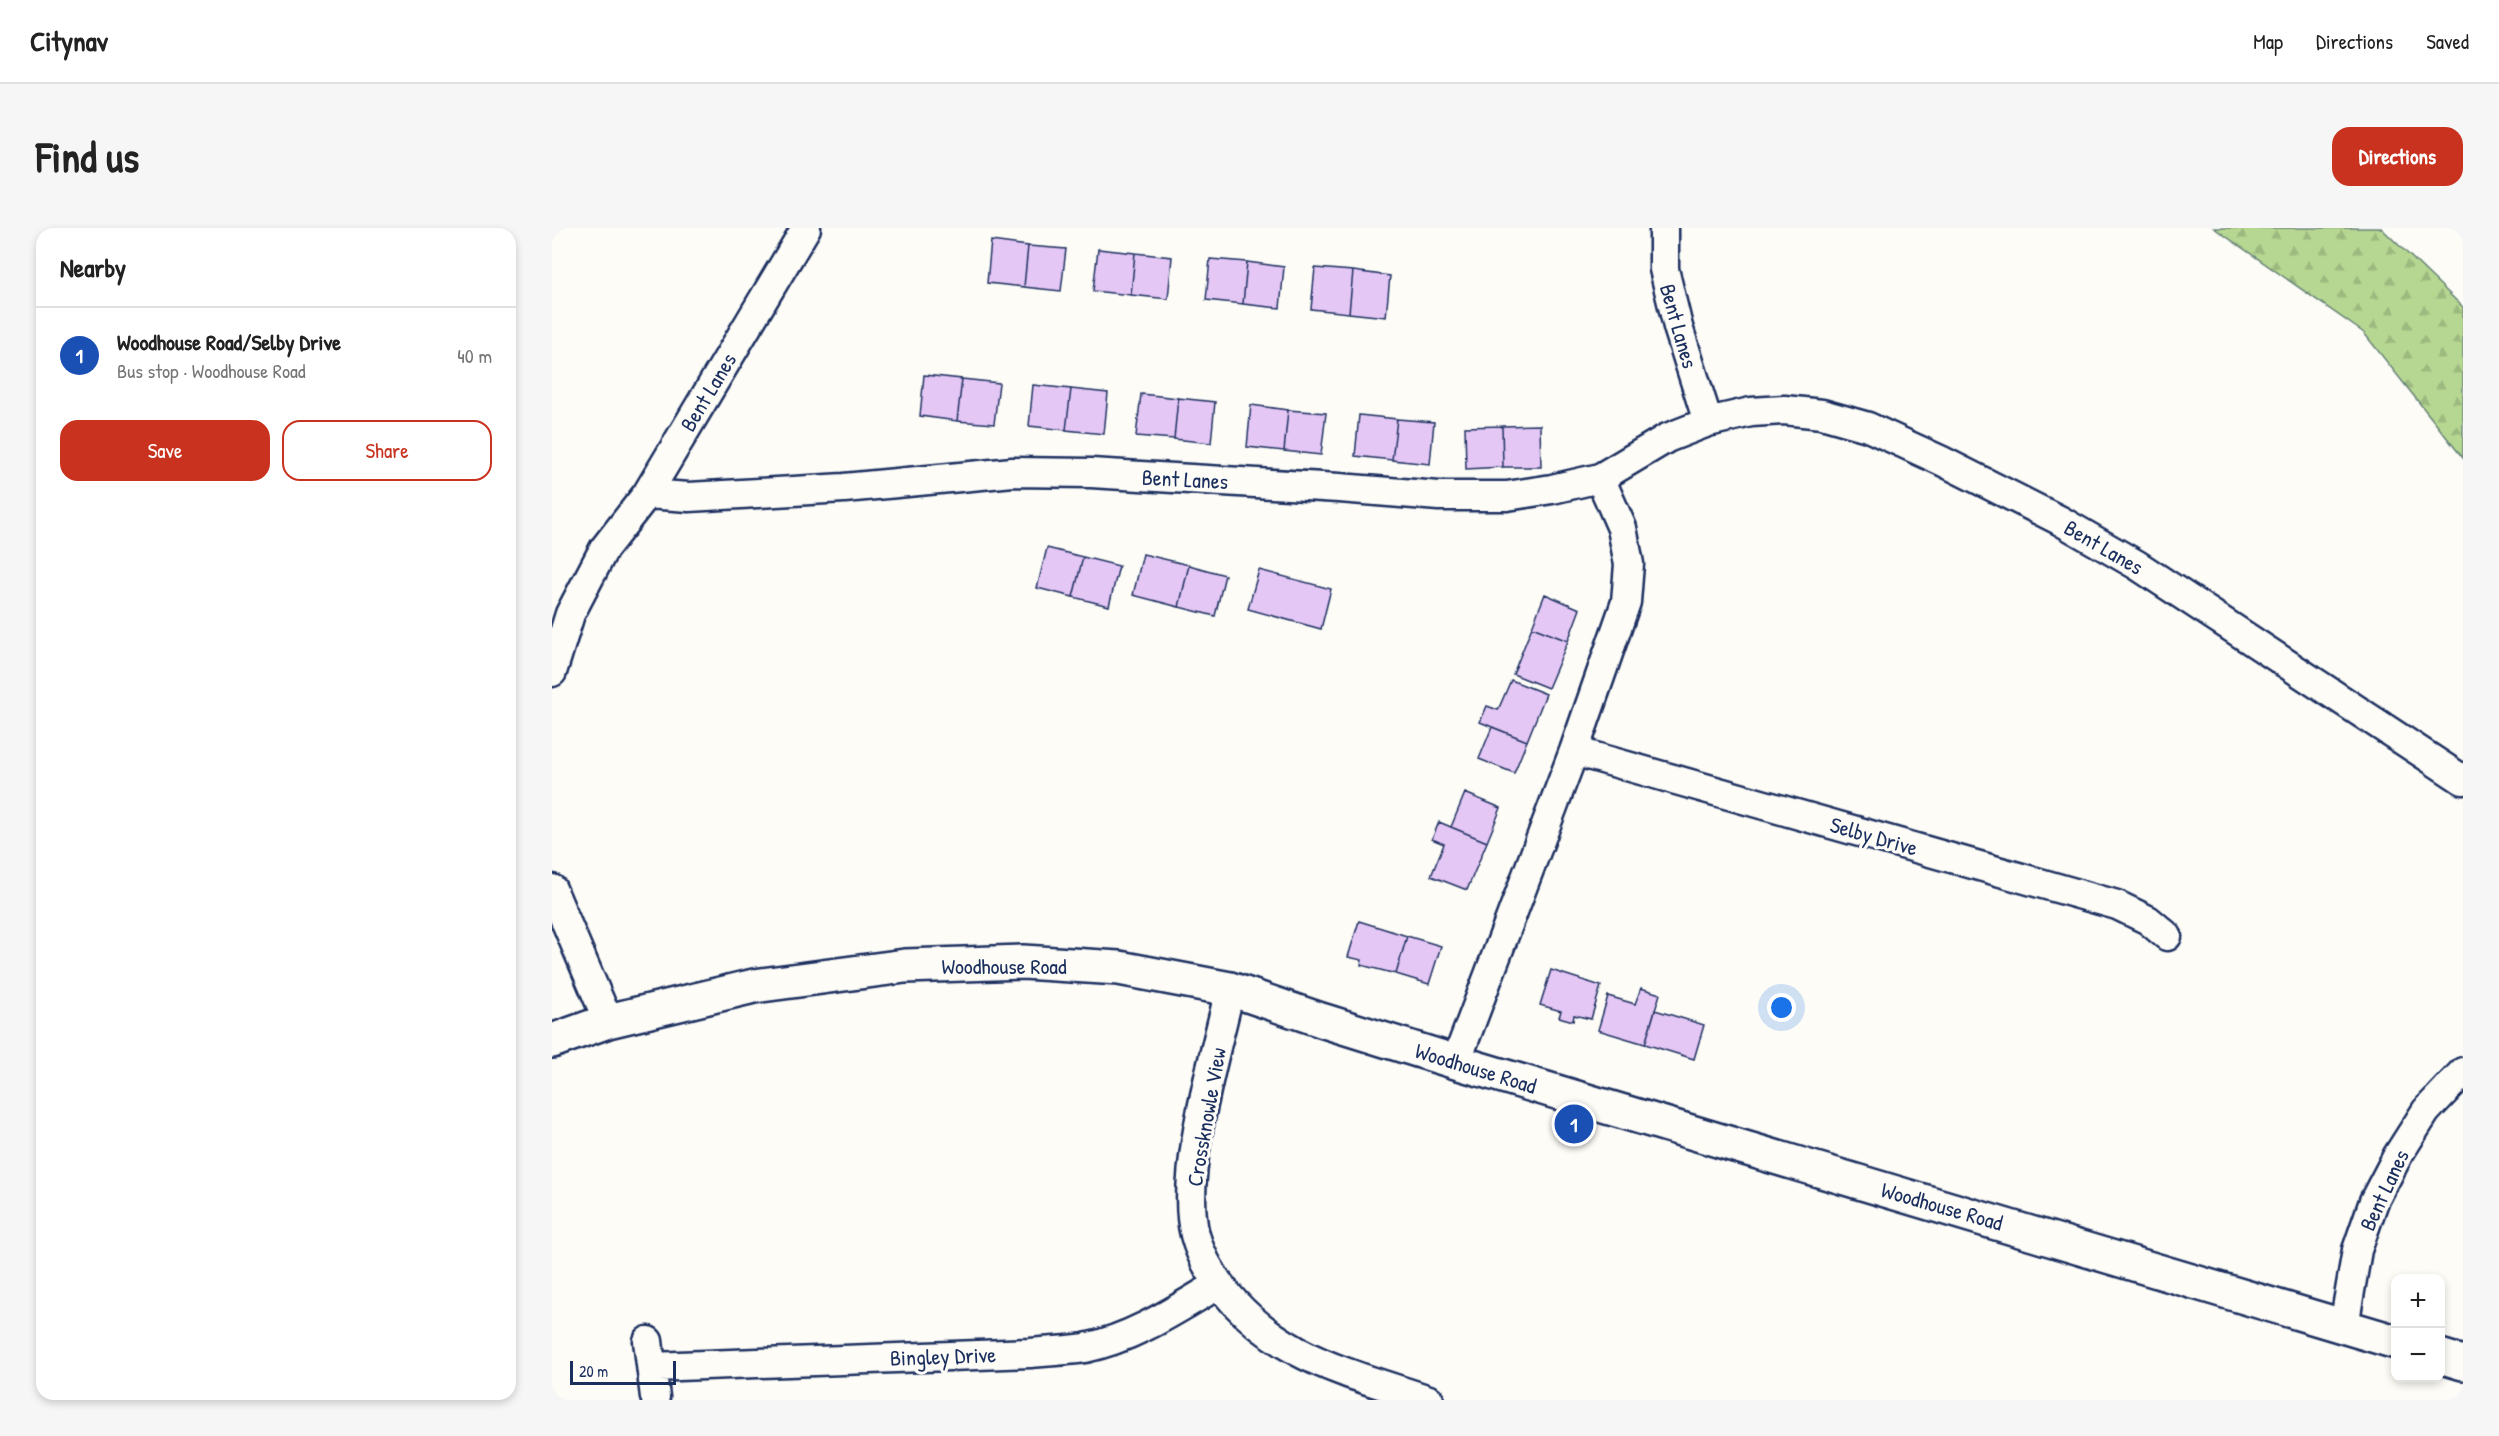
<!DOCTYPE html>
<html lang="en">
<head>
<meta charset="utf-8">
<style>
  body { margin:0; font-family:"Patrick Hand",sans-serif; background:#f6f6f6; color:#222 }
  .controls { position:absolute; right:18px; bottom:18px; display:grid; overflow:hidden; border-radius:12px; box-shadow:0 3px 9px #0003 }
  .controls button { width:54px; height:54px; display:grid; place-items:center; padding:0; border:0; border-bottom:2px solid #e0e0e0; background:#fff; color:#222; font:30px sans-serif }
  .scale { position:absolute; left:18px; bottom:15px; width:106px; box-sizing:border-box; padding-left:6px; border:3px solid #1b2f5e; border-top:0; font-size:16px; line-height:21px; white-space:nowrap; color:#1b2f5e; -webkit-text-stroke:4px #fdfcf7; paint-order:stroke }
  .you { position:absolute; left:1230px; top:780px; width:21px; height:21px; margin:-15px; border:4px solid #fff; border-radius:50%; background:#1a73e8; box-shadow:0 0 0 9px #1a73e833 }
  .badge { display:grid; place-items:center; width:39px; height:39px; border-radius:50%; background:#c8321e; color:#fff; font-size:20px; font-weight:700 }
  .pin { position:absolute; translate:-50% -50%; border:3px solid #fff; box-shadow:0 2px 6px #0006 }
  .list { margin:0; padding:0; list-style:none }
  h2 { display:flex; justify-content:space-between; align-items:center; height:78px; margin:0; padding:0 24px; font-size:26px }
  h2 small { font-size:20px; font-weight:400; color:#767676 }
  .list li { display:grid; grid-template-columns:39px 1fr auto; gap:18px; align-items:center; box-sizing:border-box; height:96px; padding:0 24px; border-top:2px solid #e0e0e0 }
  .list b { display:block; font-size:22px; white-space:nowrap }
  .list p { margin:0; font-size:20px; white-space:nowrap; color:#767676 }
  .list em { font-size:20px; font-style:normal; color:#767676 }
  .actions { display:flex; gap:12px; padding:18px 24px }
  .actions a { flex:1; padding:14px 0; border:2px solid #c8321e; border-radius:18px; text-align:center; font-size:21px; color:#c8321e }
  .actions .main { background:#c8321e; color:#fff }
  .map { position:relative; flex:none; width:1911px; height:1172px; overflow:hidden; border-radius:18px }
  header { display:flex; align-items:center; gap:36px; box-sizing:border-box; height:84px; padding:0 30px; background:#fff; border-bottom:2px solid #e0e0e0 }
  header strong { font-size:28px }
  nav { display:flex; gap:33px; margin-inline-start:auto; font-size:21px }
  .intro { display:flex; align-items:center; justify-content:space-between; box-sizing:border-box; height:144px; padding:0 36px }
  h1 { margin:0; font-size:42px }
  .button { padding:15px 27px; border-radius:18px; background:#c8321e; color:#fff; font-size:21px; font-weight:700 }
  main { display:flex; gap:36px; padding:0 36px }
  aside { flex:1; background:#fff; border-radius:18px; box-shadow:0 3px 9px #0003 }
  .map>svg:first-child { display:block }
  .forest { fill:url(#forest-firs); stroke:#688378; stroke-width:1.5 }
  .building { fill:#e4c7f5; stroke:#1b2f5e; stroke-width:1.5 }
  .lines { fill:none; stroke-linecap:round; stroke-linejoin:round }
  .minor-casing { stroke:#1b2f5e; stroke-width:33 }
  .tertiary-casing { stroke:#1b2f5e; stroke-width:38 }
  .minor { stroke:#fdfcf7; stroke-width:28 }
  .tertiary { stroke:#fdfcf7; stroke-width:33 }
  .labels { text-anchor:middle; stroke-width:6; stroke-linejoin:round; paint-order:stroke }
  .street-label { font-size:22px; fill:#1b2f5e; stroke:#fdfcf7 }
</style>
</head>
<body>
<header>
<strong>Citynav</strong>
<nav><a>Map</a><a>Directions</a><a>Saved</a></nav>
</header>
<div class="intro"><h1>Find us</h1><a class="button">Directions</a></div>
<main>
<aside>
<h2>Nearby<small></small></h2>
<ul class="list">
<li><span class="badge" style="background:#1a4fb4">1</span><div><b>Woodhouse Road/Selby Drive</b><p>Bus stop · Woodhouse Road</p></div><em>40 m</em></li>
</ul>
<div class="actions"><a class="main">Save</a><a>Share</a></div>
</aside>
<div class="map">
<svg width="1911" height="1172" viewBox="0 0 1911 1172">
  <defs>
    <pattern id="forest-firs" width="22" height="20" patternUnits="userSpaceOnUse" patternTransform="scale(1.5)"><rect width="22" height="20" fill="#b6d791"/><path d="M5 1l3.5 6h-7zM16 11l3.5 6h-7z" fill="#9cb97f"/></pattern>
  </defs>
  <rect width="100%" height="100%" fill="#fdfcf7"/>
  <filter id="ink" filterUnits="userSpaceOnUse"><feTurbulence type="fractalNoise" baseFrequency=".0167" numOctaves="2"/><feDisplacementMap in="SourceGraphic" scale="12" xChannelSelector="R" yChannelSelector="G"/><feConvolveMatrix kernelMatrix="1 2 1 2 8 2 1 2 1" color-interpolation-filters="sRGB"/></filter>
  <g filter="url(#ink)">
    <!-- forest -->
    <path class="forest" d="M1662 0H1829L1911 79V230L1812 105Z"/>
    <!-- building -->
    <path class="building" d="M439 13 476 18 472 59 435 55Z
      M476 18 514 21 509 63 472 59Z
      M546 21 583 25 579 67 541 63Z
      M583 25 620 29 616 71 579 67Z
      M658 31 695 34 691 76 654 72Z
      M695 34 732 39 728 80 691 76Z
      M763 40 801 43 797 85 759 81Z
      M801 43 838 48 834 89 797 85Z
      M372 147 410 151 405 193 368 188Z
      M410 151 447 155 442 196 405 193Z
      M481 157 519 161 514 202 477 198Z
      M519 161 556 165 552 206 514 202Z
      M589 166 626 170 622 211 584 208Z
      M626 170 663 174 659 215 622 211Z
      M699 177 736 182 732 223 695 219Z
      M736 182 774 185 769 227 732 223Z
      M807 187 845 191 840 232 803 228Z
      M845 191 882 194 878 236 840 232Z
      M988 197 989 239H951L950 198Z
      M950 198 951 239 914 241 913 199Z
      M495 320 531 329 521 369 485 360Z
      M591 326 637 337 627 379 581 367Z
      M531 329 567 338 557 378 521 369Z
      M637 337 673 347 663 388 627 379Z
      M707 342 779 361 769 401 696 381Z
      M993 366 1028 381 1016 413 980 399Z
      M980 399 1016 413 996 460 961 446Z
      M959 452 994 466 975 513 928 494 935 478 946 482Z
      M940 499 975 513 962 545 927 531Z
      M913 565 949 580 935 614 899 599Z
      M887 594 935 614 915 662 879 648 892 616 880 611Z
      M807 693 855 708 844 746 809 737 810 732 796 729Z
      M855 708 889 718 877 756 844 746Z
      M999 742 1049 758 1039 791 1022 787 1021 793 1007 789 1009 783 988 777Z
      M1089 760 1108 766 1093 816 1046 802 1056 768 1083 776Z
      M1103 782 1152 797 1142 831 1093 816Z"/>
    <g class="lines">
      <!-- minor casing -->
      <g class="minor-casing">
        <path id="minor" d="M1112 0V41L1126 99 1156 194
          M95 266 137 269 292 260 461 244 539 245 787 260 887 268H955L1000 261 1048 250 1115 210 1156 194 1199 184 1232 182 1270 186 1316 199 1390 233 1507 292 1585 337 1911 552
          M0 444 18 386 52 321 95 266 254 0
          M1022 523 1565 677 1596 692 1615 708
          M0 661 56 793
          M678 761C664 825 627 945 643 1007 656 1056 701 1099 745 1123 786 1145 833 1157 877 1172
          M904 834 1022 523 1074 374 1077 336 1070 300 1048 250
          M1792 1098 1805 1022 1822 973 1846 927 1874 883 1911 844
          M96 1113 103 1169
          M100 1139 478 1125C496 1123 515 1123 533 1120 582 1110 625 1081 667 1056"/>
      </g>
      <!-- tertiary casing -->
      <g class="tertiary-casing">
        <path id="tertiary" d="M0 813 56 793 202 758 353 738 471 734 567 740 678 761 769 792 904 834 1844 1114
          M1888 1128 1911 1135"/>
      </g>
      <!-- minor -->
      <use href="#minor" class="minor"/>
      <!-- tertiary -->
      <use href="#tertiary" class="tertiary"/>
    </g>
  </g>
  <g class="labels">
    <!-- street labels -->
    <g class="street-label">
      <text transform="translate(1127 98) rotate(74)" y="8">Bent Lanes</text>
      <text transform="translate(156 164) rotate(-59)" y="8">Bent Lanes</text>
      <text transform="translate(633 251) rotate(3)" y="8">Bent Lanes</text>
      <text transform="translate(1552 319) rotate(30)" y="8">Bent Lanes</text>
      <text transform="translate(1322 608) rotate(16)" y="8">Selby Drive</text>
      <text x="452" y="746">Woodhouse Road</text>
      <text transform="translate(924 840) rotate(17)" y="8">Woodhouse Road</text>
      <text transform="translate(654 889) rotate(-80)" y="8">Crossknowle View</text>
      <text transform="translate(1832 962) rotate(-65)" y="8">Bent Lanes</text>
      <text transform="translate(1390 978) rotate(16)" y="8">Woodhouse Road</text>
      <text transform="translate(391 1128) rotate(-2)" y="8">Bingley Drive</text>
    </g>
  </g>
</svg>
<div class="controls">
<button>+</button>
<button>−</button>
</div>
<div class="scale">20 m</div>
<div class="you"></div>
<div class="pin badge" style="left:1022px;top:896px;background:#1a4fb4">1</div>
</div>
</main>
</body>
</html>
